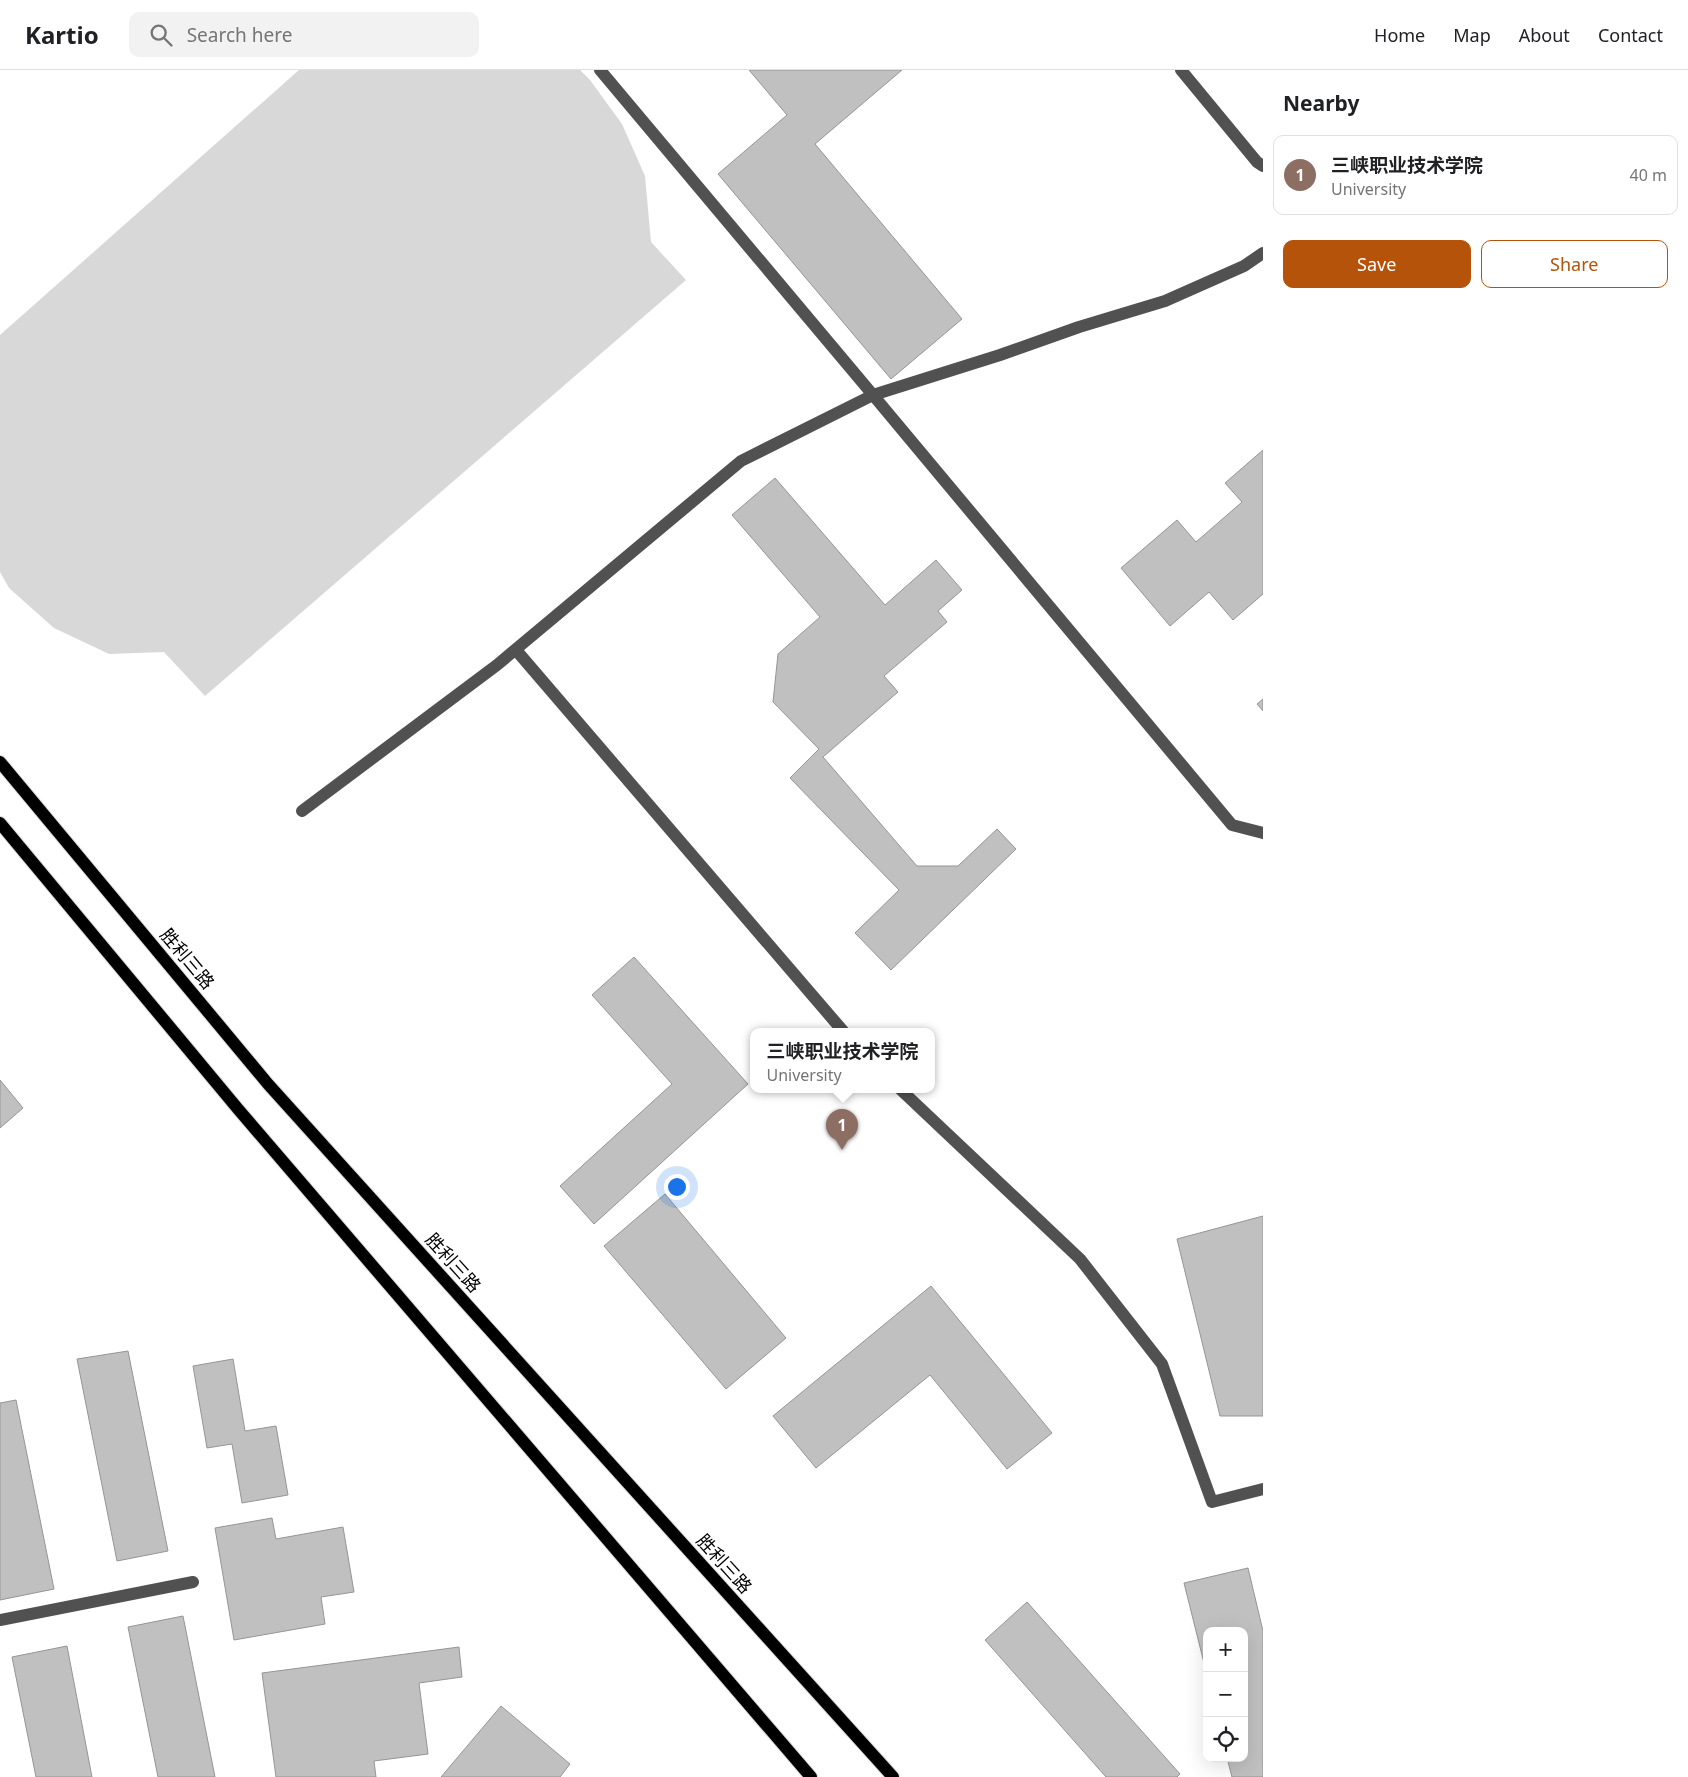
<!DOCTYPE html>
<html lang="en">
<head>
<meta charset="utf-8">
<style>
  body { margin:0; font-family:"Noto Sans","Noto Sans SC",sans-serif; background:#f2f2f2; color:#202124 }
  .controls { position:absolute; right:15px; bottom:15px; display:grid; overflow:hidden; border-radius:10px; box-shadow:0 5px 20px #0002 }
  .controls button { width:45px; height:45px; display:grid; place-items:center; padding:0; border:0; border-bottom:1px solid #e0e0e0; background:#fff; color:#202124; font:25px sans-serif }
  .you { position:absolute; left:676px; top:1116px; width:18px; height:18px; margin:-12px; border:4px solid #fff; border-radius:50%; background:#1a73e8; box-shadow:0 0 0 8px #1a73e833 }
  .badge { display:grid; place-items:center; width:32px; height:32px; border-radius:50%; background:#b45309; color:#fff; font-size:16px; font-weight:700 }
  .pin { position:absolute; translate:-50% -41px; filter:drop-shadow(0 1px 2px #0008) }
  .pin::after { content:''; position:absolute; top:26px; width:18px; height:15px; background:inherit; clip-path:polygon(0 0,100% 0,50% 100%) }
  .popup { position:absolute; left:750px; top:958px; width:185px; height:65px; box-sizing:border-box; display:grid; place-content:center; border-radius:10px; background:#fff; filter:drop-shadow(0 1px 4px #0005); font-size:16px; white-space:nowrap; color:#757577 }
  .popup b { font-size:19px; color:#202124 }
  .popup::after { content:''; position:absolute; left:50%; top:100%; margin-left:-10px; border:10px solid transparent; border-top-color:#fff }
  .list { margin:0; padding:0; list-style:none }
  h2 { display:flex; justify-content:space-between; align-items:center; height:65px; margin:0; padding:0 20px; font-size:21px }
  h2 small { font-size:16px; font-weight:400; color:#757577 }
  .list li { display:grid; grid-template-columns:32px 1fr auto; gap:15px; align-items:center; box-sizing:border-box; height:80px; margin:0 10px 10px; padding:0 10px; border:1px solid #e0e0e0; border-radius:10px }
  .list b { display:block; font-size:19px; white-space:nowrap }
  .list p { margin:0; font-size:16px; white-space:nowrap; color:#757577 }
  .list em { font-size:16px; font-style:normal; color:#757577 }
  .actions { display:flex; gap:10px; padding:15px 20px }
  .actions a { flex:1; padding:11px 0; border:1px solid #b45309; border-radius:10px; text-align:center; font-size:18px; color:#b45309 }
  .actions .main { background:#b45309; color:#fff }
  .icon { flex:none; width:28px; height:28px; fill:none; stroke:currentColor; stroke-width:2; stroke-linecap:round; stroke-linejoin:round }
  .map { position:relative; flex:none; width:1263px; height:1707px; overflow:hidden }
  header { display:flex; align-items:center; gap:30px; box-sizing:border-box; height:70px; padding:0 25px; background:#fff; border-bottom:1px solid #e0e0e0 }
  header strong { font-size:24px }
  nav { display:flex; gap:28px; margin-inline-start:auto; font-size:18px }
  .search { width:350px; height:45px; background:#f2f2f2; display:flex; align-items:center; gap:12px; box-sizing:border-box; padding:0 18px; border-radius:10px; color:#757577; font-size:19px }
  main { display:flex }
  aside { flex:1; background:#fff }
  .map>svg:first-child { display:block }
  .green { fill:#d8d8d8 }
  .building { fill:#c0c0c0; stroke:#959595 }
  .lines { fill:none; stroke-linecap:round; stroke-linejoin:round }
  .major-casing { stroke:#dbdbdb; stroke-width:14 }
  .minor { stroke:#515151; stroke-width:12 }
  .major { stroke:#000; stroke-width:12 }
  .labels { text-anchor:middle; stroke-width:4.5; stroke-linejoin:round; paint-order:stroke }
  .street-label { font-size:18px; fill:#000; stroke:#fff }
</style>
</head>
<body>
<header>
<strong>Kartio</strong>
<div class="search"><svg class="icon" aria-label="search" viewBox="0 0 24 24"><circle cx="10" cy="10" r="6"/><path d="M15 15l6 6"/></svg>Search here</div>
<nav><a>Home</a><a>Map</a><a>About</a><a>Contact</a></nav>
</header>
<main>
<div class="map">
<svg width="1263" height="1707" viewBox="0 0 1263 1707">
  <rect width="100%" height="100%" fill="#fff"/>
  <!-- green -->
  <path class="green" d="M299 0H580L590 10 622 54 645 106 651 172 686 210 205 626 164 582 109 584 54 558 9 518 0 502V265Z"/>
  <!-- building -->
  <path class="building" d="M749 0H902L815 74 962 249 891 309 718 104 787 45Z
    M1263 380V524L1233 550 1209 522 1170 556 1121 498 1177 450 1196 472 1242 432 1225 413Z
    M775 408 885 535 936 490 962 520 938 541 947 552 884 606 898 622 823 687 917 796H958L997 759 1016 779 891 900 855 863 899 820 790 708 819 679 773 632 778 584 820 547 732 445Z
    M1263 629V641L1257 634Z
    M634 887 748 1014 594 1154 560 1116 672 1014 592 925Z
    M0 1010 23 1038 0 1058Z
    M665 1124 786 1268 726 1319 604 1176Z
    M1263 1146V1346H1220L1177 1169Z
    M931 1216 1052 1363 1007 1399 930 1305 816 1398 773 1346Z
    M128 1281 168 1481 117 1491 77 1289Z
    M233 1289 245 1361 276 1356 288 1425 242 1433 232 1374 207 1378 193 1296Z
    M16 1330 54 1519 0 1530V1333Z
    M272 1448 276 1469 343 1457 354 1522 321 1527 325 1554 234 1570 215 1458Z
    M1248 1498 1263 1561V1707H1232L1227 1688H1244V1561H1207V1605L1184 1513Z
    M1027 1532 1180 1704 1177 1707H1106L985 1570Z
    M183 1546 215 1707H158L128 1557Z
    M67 1576 92 1707H36L12 1587Z
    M459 1577 462 1607 419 1613 428 1684 374 1691 376 1707H276L262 1603Z
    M501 1636 570 1694 560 1707H441Z"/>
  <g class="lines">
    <!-- major casing -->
    <g class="major-casing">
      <path id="major" d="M0 692 268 1014 893 1707
        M0 753 238 1039 811 1707"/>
    </g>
    <!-- minor -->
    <path class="minor" d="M600 0 873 325 1232 755 1263 763
      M1181 0 1257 92 1263 96
      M516 580 843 961
      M302 741 497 595 741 391 873 325 1000 285 1079 257 1165 231 1244 196 1263 183
      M900 1019 1080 1189 1162 1294 1212 1432 1263 1419
      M0 1550 193 1512"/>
    <!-- major -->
    <use href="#major" class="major"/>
  </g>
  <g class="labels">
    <!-- street labels -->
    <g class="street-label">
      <text transform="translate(187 889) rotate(50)" y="6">胜利三路</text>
      <text transform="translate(453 1193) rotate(48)" y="6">胜利三路</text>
      <text transform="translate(724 1494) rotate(48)" y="6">胜利三路</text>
    </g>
  </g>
</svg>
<div class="controls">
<button>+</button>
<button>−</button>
<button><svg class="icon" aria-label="locate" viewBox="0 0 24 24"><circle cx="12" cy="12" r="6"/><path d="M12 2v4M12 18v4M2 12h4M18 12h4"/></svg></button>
</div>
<div class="you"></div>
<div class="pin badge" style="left:842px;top:1080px;background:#8d6e63">1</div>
<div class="popup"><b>三峡职业技术学院</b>University</div>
</div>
<aside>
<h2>Nearby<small></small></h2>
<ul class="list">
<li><span class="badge" style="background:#8d6e63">1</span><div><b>三峡职业技术学院</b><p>University</p></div><em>40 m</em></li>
</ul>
<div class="actions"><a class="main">Save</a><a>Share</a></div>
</aside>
</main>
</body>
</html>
